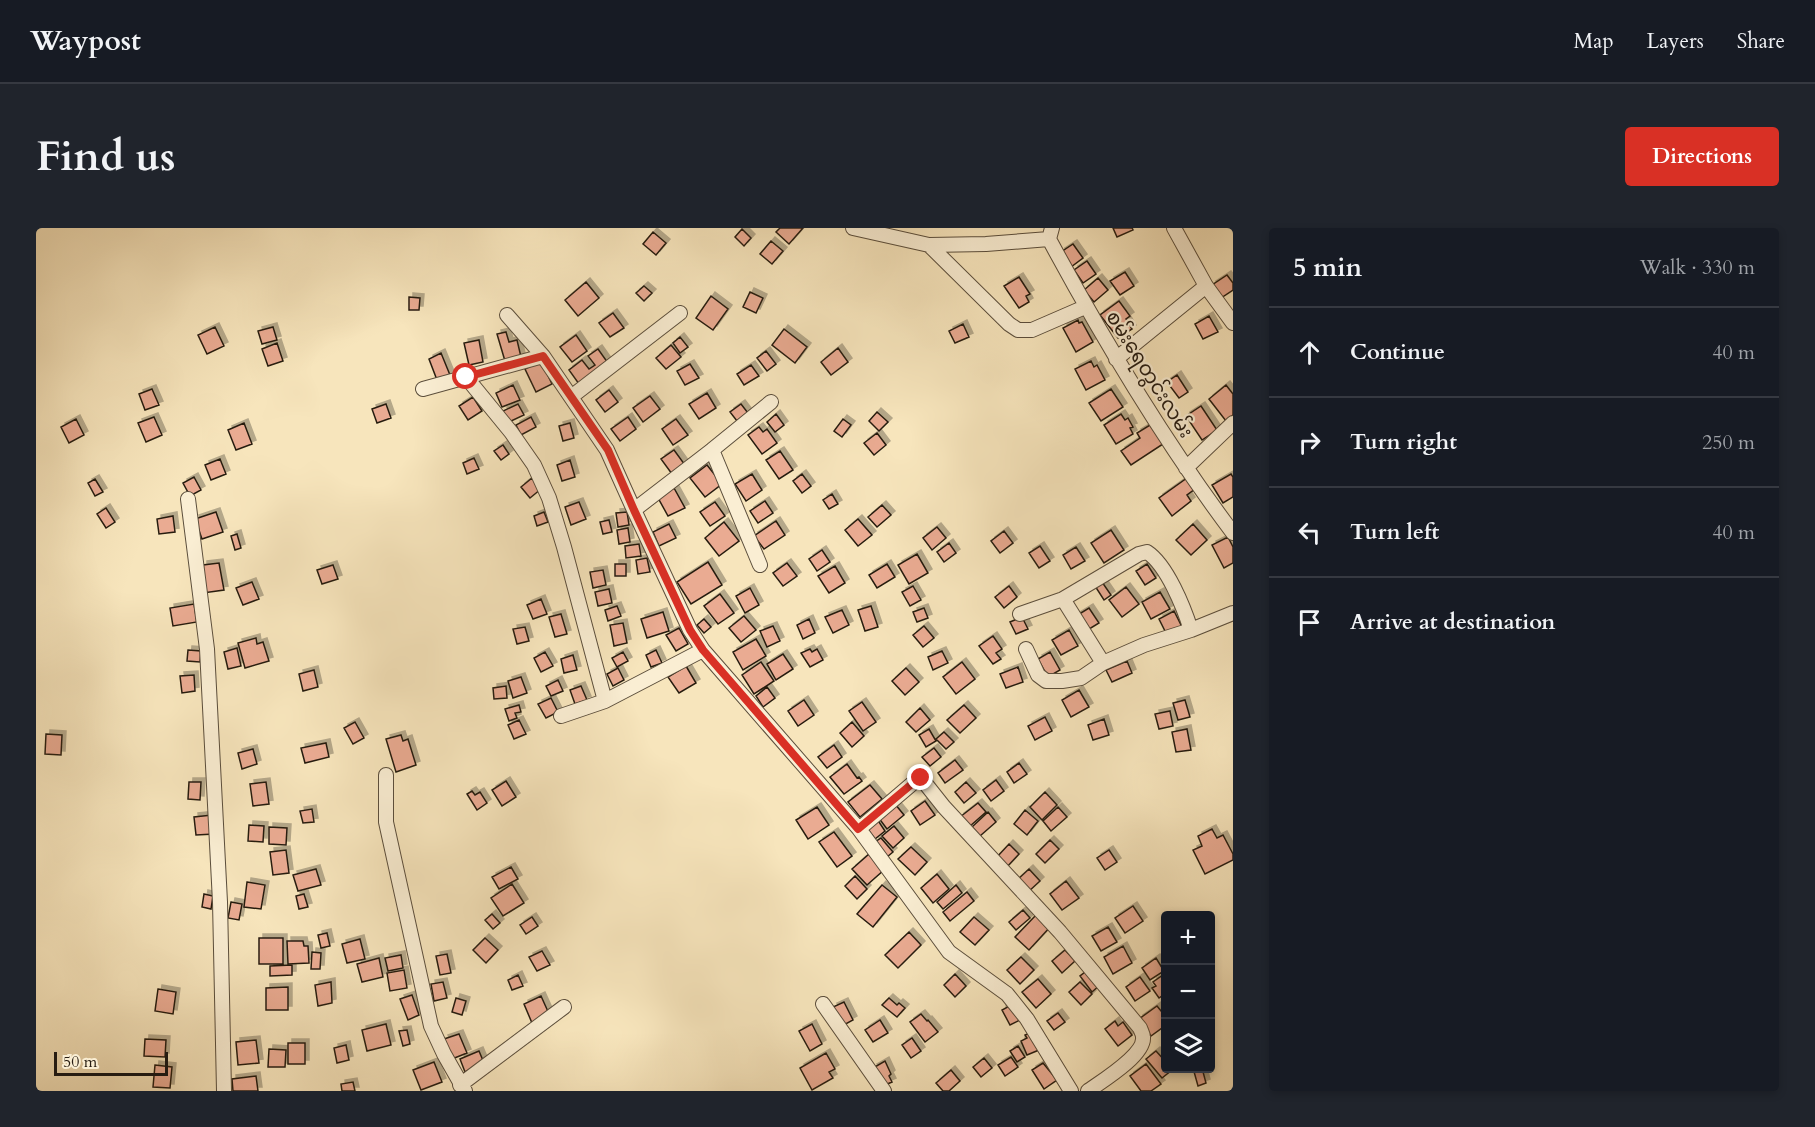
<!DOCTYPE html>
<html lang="en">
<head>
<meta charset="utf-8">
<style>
  body { margin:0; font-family:Cardo,"Noto Sans Myanmar",serif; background:#20242c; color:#f1f3f6 }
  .controls { position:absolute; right:18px; bottom:18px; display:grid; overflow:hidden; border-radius:6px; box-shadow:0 3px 9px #0003 }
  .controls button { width:54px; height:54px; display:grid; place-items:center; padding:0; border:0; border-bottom:2px solid #363941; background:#171b24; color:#f1f3f6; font:30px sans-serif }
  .scale { position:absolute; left:18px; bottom:15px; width:114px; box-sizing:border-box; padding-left:6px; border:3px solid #271c11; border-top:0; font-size:16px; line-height:21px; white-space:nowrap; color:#271c11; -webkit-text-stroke:4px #faeed3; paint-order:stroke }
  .stop { position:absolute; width:18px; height:18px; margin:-14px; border:4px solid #d93025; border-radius:50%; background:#fff }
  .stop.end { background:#d93025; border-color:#fff; box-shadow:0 2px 6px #0008 }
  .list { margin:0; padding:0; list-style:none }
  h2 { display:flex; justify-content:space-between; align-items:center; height:78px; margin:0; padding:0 24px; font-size:26px }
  h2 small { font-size:20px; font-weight:400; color:#9ea1a6 }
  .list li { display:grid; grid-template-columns:39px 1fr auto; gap:18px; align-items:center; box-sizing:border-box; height:90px; padding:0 24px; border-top:2px solid #363941 }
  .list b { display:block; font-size:22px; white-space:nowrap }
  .list em { font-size:20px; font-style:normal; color:#9ea1a6 }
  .icon { flex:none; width:33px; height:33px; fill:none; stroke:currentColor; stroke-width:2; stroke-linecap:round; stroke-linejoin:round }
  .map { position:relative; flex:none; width:1197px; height:863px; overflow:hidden; border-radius:6px }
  header { display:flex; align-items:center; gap:36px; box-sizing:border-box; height:84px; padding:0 30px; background:#171b24; border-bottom:2px solid #363941 }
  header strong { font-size:28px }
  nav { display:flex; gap:33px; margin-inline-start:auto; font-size:21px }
  .intro { display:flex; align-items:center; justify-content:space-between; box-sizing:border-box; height:144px; padding:0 36px }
  h1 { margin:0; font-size:42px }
  .button { padding:15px 27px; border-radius:6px; background:#d93025; color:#fff; font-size:21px; font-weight:700 }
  main { display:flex; gap:36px; padding:0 36px }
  aside { flex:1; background:#171b24; border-radius:6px; box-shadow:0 3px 9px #0003 }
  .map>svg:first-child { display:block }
  .building { fill:#eaab92; stroke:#271c11; stroke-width:1.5; filter:url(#shadow) }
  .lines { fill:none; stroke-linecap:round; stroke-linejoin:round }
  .minor-casing { stroke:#5b4e3c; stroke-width:16 }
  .minor { stroke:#faeed3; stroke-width:14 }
  .route { stroke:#d93025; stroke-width:8 }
  .labels { text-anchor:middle; stroke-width:4.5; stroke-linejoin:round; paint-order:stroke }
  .street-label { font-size:20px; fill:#271c11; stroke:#faeed3 }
</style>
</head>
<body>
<header>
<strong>Waypost</strong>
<nav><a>Map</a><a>Layers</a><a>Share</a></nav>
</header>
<div class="intro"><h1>Find us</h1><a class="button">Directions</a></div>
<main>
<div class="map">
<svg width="1197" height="863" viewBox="0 0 1197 863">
  <defs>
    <filter id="shadow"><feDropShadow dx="4" dy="-4" stdDeviation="0" flood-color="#0004"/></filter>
  </defs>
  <rect width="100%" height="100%" fill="#f7e5bc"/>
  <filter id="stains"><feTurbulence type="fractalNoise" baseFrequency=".00333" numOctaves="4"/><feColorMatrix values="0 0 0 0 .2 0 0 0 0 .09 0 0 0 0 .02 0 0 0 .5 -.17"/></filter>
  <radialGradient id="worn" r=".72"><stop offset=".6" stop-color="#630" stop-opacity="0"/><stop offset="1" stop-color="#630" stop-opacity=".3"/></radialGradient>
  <!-- building -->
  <path class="building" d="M744 0H767L753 16 740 4Z
    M1077 0H1096L1097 2 1081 9Z
    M706 1 715 10 708 18 699 9Z
    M617 4 630 15 620 27 607 16Z
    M735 13 747 23 736 36 724 26Z
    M1037 16 1047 30 1035 39 1025 24Z
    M1051 33 1060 46 1047 55 1038 42Z
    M1089 44 1098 58 1084 67 1074 53Z
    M1191 47 1197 55V62L1185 70 1176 57Z
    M983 49 994 66 990 68 993 74 983 80 968 58Z
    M1062 50 1072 62 1058 74 1048 62Z
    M550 54 563 70 542 88 529 72Z
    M608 58 616 65 608 73 600 65Z
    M714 64 727 70 720 85 707 79Z
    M675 68 692 81 677 102 660 90Z
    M373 69 384 70 383 82H373Z
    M1083 73 1094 88 1090 91 1096 101 1082 110 1064 87Z
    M577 85 588 100 574 109 563 95Z
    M1173 88 1182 104 1167 111 1159 96Z
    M1042 92 1043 95 1046 94 1057 114 1040 124 1027 100Z
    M927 96 933 109 919 115 913 103Z
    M179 99 188 118 171 126 162 107Z
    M237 99 241 112 226 116 222 103Z
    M748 101 771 119 759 135 736 117Z
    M470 104 473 114 481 112 485 129 469 133 461 106Z
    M540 107 551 123 536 134 524 119Z
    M644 109 652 119 644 125 637 115Z
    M443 112 447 134 433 137 428 115Z
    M241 115 247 133 232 138 226 121Z
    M635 117 645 129 630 141 620 130Z
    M802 120 812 134 795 147 785 134Z
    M562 121 572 135 543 156 533 142 546 132 553 141 559 137 552 128Z
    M730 123 740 136 731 143 721 130Z
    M405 125 414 147 401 152 393 131Z
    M505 133 516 156 500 164 489 141Z
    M1055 133 1058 139 1061 137 1069 152 1050 162 1039 141Z
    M654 136 663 150 649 157 641 143Z
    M715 137 723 148 708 157 701 146Z
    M1141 147 1152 164 1143 170 1131 154Z
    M477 157 484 172 466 179 460 165Z
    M1190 157 1197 166V187L1190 193 1173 171Z
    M116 161 123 177 109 182 103 166Z
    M1075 161 1087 179 1065 193 1053 175Z
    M573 162 582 174 569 184 560 172Z
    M671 165 680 180 663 191 653 176Z
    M614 168 624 181 607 194 597 180Z
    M437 169 446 183 432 192 423 178Z
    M350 176 355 190 341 195 336 181Z
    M482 176 488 187 473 194 467 183Z
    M705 176 712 185 701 193 694 184Z
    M1165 178 1181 202 1166 212 1150 188Z
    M841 184 852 194 843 203 833 193Z
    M740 186 748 197 739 204 731 194Z
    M1085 186 1089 192 1092 190 1097 199 1094 200 1097 206 1080 216 1068 197Z
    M118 189 126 207 110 214 102 195Z
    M495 189 500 199 485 207 480 197Z
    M592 189 600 201 584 213 575 201Z
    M40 191 48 207 33 215 25 199Z
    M640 191 652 207 637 217 626 201Z
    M807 191 815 197 806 209 798 203Z
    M208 195 216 216 200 222 192 202Z
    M534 195 538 210 527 213 523 198Z
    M1114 197 1127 216 1095 237 1085 223 1104 210 1101 205Z
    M723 199 727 204 731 201 741 215 726 226 712 207Z
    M841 205 850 217 838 227 828 215Z
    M467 217 473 226 465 232 458 223Z
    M638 222 649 237 636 246 625 231Z
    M744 223 757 242 743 251 730 232Z
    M438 230 443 241 431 246 427 235Z
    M184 231 190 246 175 252 169 237Z
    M534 232 539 249 526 253 521 237Z
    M671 237 686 256 669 269 654 250Z
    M716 246 726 262 710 273 699 256Z
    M766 246 775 258 766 265 757 253Z
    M1195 246 1197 249V269L1187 275 1176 257Z
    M158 249 165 262 154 268 147 255Z
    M496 250 505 261 494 270 485 259Z
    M1151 250 1159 261 1151 267 1155 273 1136 288 1123 270Z
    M59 251 67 264 59 268 52 255Z
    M638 260 649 280 632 288 621 268Z
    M796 266 802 276 793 281 787 272Z
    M729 273 737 285 722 295 714 283Z
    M543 274 550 291 535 297 529 279Z
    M679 274 689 288 674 298 664 284Z
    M846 277 855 287 841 299 832 289Z
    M70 280 79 294 70 300 61 286Z
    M180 284 187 304 166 311 159 291Z
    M508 284 512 294 501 298 498 288Z
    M591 284 593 297 582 299 580 285Z
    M137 288 139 304 123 306 121 291Z
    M822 291 836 307 822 318 809 302Z
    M573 292 576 304 567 306 564 294Z
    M740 293 749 307 728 321 718 308Z
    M688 294 703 313 683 328 669 310Z
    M633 296 640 310 623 318 617 304Z
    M1157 296 1171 312 1155 327 1140 312Z
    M901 299 910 310 896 322 887 310Z
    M592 300 594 314 583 316 581 302Z
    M1075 302 1088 322 1068 335 1055 315Z
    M968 303 977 315 964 325 955 313Z
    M201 306 205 320 199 322 195 308Z
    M1192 309 1197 319V335L1188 340 1176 317Z
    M913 315 920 325 908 334 901 324Z
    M603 316 605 328 590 330 589 318Z
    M1004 318 1014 333 1003 340 993 325Z
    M1040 319 1049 333 1035 341 1027 327Z
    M786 322 794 334 781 343 773 331Z
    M881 326 892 345 873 356 862 337Z
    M611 330 614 344 602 346 600 332Z
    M672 334 686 357 655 376 641 354Z
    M183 335 188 362 167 365V337Z
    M751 335 761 348 747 358 737 345Z
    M579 336H590V348H579Z
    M851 336 859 349 841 360 833 347Z
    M1111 336 1120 350 1109 357 1100 343Z
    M297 337 302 351 286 356 281 342Z
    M799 338 809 355 793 365 782 348Z
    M567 342 570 357 557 360 554 344Z
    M216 354 223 371 207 377 200 360Z
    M1066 354 1075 367 1068 372 1059 358Z
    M877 358 885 372 874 378 866 364Z
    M973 358 981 369 968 380 959 369Z
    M1090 359 1103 376 1086 389 1073 372Z
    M714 360 723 377 709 385 700 368Z
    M573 361 576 375 562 378 559 364Z
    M1124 364 1134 381 1115 391 1106 374Z
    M684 366 698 385 682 396 668 378Z
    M505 371 511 386 497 391 491 377Z
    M158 376 161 394 137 398 134 380Z
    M581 378 585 388 572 393 569 382Z
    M835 378 842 399 829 403 822 382Z
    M888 380 892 390 881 394 877 384Z
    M1053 380 1063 395 1050 403 1040 388Z
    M806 382 813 397 797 405 789 389Z
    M1138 383 1146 399 1131 407 1123 391Z
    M627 384 633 403 611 410 605 391Z
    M525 386 531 406 519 409 513 389Z
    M708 388 720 402 705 414 693 400Z
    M986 389 992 401 980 406 974 394Z
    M668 391 675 399 668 405 661 397Z
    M773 391 779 405 767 411 761 397Z
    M587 395 591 415 578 418 574 397Z
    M737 398 744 413 731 419 724 403Z
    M888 398 898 410 887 419 877 407Z
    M489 399 493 413 481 416 477 401Z
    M643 400 652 416 640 423 630 407Z
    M1033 402 1042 418 1025 427 1016 412Z
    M957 408 966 421 960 425 965 431 957 436 943 418Z
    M220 410 221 416 227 414 233 433 209 440 202 415Z
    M720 411 730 428 707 442 697 424Z
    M201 420 205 438 192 441 188 424Z
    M774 421 776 424 781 421 787 432 774 439 765 425Z
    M152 422 165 423 164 434 151 433Z
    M620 422 626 435 615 439 610 427Z
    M906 423 912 435 897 442 892 429Z
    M509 424 517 438 505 444 498 430Z
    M587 424 592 433 581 439 576 430Z
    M1014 424 1024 442 1012 449 1002 431Z
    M747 426 757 441 740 452 731 436Z
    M537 427 541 442 528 445 525 431Z
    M1091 433 1096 445 1076 454 1070 442Z
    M725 434 738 453 718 466 706 447Z
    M926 434 939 451 920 466 907 449Z
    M650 438 660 455 643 465 632 449Z
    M982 439 987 454 970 460 964 446Z
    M582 440 588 452 577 458 571 446Z
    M870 440 883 454 869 467 856 453Z
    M278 442 282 459 267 463 263 446Z
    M158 447 159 463 146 465 144 448Z
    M485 449 491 465 477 470 472 453Z
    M522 452 527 463 515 468 510 458Z
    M470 458 471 470 458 471 457 460Z
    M545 458 551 472 539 476 534 462Z
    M731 459 739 470 727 479 720 468Z
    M1043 462 1053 479 1035 489 1026 472Z
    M515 470 522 484 510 490 502 476Z
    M768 472 778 487 762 498 752 483Z
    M1149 472 1154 489 1142 492 1137 475Z
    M826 474 840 494 827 503 813 483Z
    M483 477 485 484 479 485 481 490 473 493 469 481Z
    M928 477 940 490 924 505 911 492Z
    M884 480 894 492 880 504 870 494Z
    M1134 483 1137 498 1123 501 1119 486Z
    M1009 489 1016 503 999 512 992 498Z
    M1068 491 1073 507 1057 512 1052 497Z
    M483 492 490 506 478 511 472 497Z
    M319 494 328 510 317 516 308 500Z
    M816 494 828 508 816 519 804 505Z
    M893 501 900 513 890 519 883 507Z
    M1151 501 1155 522 1140 524 1136 504Z
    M908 504 918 514 910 521 900 511Z
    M10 506 26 507 25 527 9 526Z
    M365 507 367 513 372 511 380 537 360 544 350 511Z
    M290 515 293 529 269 535 265 520Z
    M798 517 806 529 791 540 782 529Z
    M898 520 905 529 894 538 886 529Z
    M217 521 221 536 206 541 202 525Z
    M919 532 927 542 909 555 902 545Z
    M983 535 991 546 978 555 971 544Z
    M811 536 821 550 823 549 826 553 808 566 794 549Z
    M960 552 968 563 955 573 947 562Z
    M470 553 480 569 466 578 456 562Z
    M153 554H165L164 572 152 571Z
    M230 554 233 576 217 578 214 556Z
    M930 554 940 565 928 575 919 564Z
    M834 557 846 571 824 589 812 574Z
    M436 563 439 567 444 564 451 575 441 582 431 566Z
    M1009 564 1021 577 1006 592 994 579Z
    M889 573 899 587 884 597 875 583Z
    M942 575 950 584 933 599 924 589Z
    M859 576 868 587 851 601 842 589Z
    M781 579 793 597 772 611 760 592Z
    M1022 579 1031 589 1015 603 1007 593Z
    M276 581 278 594 267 595 264 583Z
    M989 582 1002 593 991 607 978 596Z
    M952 584 960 594 944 608 936 599Z
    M176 587 178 606 160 607 158 589Z
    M841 591 849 603 839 611 830 599Z
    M213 597 228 598 227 614 212 613Z
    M858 598 868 610 857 620 846 608Z
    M233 599 251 600 250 617 233 616Z
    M1176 601 1181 610 1187 607 1197 626V632L1169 646 1157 622 1166 618 1162 608Z
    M798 604 816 628 801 639 783 614Z
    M845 610 857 624 851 629 839 614Z
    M1014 612 1023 621 1009 635 1000 626Z
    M973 616 983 626 970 640 960 630Z
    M875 619 891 634 879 647 862 631Z
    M250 622 253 645 237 647 234 624Z
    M1073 622 1081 634 1069 642 1061 630Z
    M833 626 848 642 831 657 816 641Z
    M475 639 482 651 463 661 456 649Z
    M280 641 285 657 262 663 257 647Z
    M993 641 1004 653 991 665 980 653Z
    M901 646 913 661 897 675 885 660Z
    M819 648 831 661 821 671 809 658Z
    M1030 653 1043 670 1026 682 1014 666Z
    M211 654 229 657 225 681 208 679Z
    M476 656 488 675 467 688 455 670Z
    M846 657 861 669 837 699 821 686Z
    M920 657 926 665 907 681 901 674Z
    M931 664 938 673 914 693 907 684Z
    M168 666 177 668 175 681 166 679Z
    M268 666 272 679 263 681 260 668Z
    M195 674 206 676 203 692 192 690Z
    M1097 678 1107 693 1089 705 1079 690Z
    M987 682 994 690 980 702 973 694Z
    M456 686 464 695 457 701 449 692Z
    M1001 686 1015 698 993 722 979 709Z
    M496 689 502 698 490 706 484 697Z
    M938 689 953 702 939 717 924 704Z
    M1072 699 1081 714 1065 723 1056 708Z
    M873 704 885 717 862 740 849 727Z
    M291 705 294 718 285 720 282 707Z
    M223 710H247V736H223Z
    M449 710 462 722 450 735 437 722Z
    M324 711 329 731 311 735 306 716Z
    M251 713H267L268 718H272L273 735 252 736Z
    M1087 718 1096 735 1077 746 1068 729Z
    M1029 722 1039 733 1026 745 1016 733Z
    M506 723 514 737 501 743 493 729Z
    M276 724 285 725 284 741H275Z
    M411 726 415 745 404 747 400 728Z
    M365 727 367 740 352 743 349 730Z
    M985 729 998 742 984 756 971 742Z
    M343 730 347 749 326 754 321 736Z
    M1120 730 1128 743 1114 752 1106 740Z
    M256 737V747L234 748V738Z
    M1053 741 1065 756 1056 764 1044 748Z
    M368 742 371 760 354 763 351 745Z
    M919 746 930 758 919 769 908 757Z
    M482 747 487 758 476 762 472 752Z
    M1127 747 1130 751V765L1123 770 1116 760 1120 758 1117 754Z
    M1104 749 1114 763 1099 773 1090 759Z
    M1002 751 1015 766 1000 780 986 764Z
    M295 754 296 775 282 778 279 757Z
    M407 754 411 770 398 773 395 756Z
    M1044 754 1056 766 1045 777 1033 764Z
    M252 759V782H230V760Z
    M122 761 140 764 137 786 119 783Z
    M376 767 383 787 372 792 364 771Z
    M505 768 514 788 496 795 488 776Z
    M420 770 430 773 426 787 416 784Z
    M853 770 861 777 863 775 869 780 861 789 846 777Z
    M808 774 817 792 806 798 797 779Z
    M977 776 986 791 974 797 966 782Z
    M1121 778 1130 789V797L1115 808 1103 791Z
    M1022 785 1029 794 1018 802 1011 793Z
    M885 786 891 793 892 792 902 804 889 814 874 794Z
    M844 792 852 805 837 814 829 802Z
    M1079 793 1082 798 1087 794 1096 807 1082 818 1069 801Z
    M350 796 355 817 331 823 326 802Z
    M776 796 786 816 774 823 763 803Z
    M371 802 374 816 367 818 363 803Z
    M996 804 1003 822 991 827 985 813 991 810 989 807Z
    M423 806 431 825 416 831 408 811Z
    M876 810 885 823 875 830 866 817Z
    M109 811 130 812 129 829 108 828Z
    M220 812 223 835 202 837 200 814Z
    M252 815H269V836H252Z
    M310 817 313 832 301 835 298 820Z
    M982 818 989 829 981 834 974 823Z
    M233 821 250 822 249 839H232Z
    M443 823 448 835 429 844 424 831Z
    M1120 823 1130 834V840L1136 842 1126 850 1110 831Z
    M790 825 799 841 793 844 797 850 776 862 764 840Z
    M975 829 982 839 969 848 962 837Z
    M948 830 956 840 945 849 937 839Z
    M849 833 855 846 853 848 856 854 849 857 837 840Z
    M398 834 406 854 385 862 377 842Z
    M1007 835 1021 852 1008 861 996 842Z
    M1110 836 1125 856 1115 863H1105L1094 848Z
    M119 837 136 839 134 860 117 859Z
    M1157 840H1166L1170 855 1162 858Z
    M915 842 924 853 913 863H907L900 855Z
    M220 848 222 863H197L196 851Z
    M317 854 319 863H306L305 856Z"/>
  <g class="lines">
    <!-- minor casing -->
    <g class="minor-casing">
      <path id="minor" d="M817 0 893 17 950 16 1013 11
        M1016 0 1013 11C1068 113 1127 212 1197 305
        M1138 0 1170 58 1197 95
        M893 17 973 96 982 102H996L1049 79
        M471 87 507 128 571 222 598 282 654 402 667 422 823 601 913 724 971 766 991 791 1035 863
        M1080 131 1170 58
        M430 149 475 204 498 237 513 270 528 319 569 473
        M387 161 507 128
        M535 169 644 85
        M676 222 724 337
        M1150 240 1197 195
        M152 271 171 421 184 674 188 863
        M598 282 676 222 735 174
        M1027 371 1067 435
        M984 386 1027 371 1103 326 1111 324C1131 337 1148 380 1155 402L1197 385
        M990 421 1002 447 1010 453H1026L1045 450 1067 435 1108 417 1155 402
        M525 488 569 473 667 422
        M350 547V594L395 798 408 826 429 863
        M823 601 877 555 885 550 908 579 1024 704 1104 800C1105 803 1107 806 1107 809 1109 827 1066 853 1052 863
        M787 776 848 863
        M424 857 528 779"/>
    </g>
    <!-- minor -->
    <use href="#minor" class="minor"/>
  </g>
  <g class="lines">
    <!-- route -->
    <path class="route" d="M430 149 507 128 572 222 598 282 654 402 667 422 822 601 877 555 885 550"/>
  </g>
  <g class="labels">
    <!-- street labels -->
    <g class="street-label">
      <text transform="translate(1114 146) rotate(58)" y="7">စမ်းရေတွင်းလမ်း</text>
    </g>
  </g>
  <rect width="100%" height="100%" filter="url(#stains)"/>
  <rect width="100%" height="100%" fill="url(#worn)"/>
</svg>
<div class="controls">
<button>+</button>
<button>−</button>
<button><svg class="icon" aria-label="layers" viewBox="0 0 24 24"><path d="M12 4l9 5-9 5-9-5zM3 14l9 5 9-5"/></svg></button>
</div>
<div class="scale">50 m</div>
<div class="stop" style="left:430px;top:149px"></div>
<div class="stop end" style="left:885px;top:550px"></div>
</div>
<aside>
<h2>5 min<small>Walk · 330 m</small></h2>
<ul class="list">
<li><svg class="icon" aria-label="ahead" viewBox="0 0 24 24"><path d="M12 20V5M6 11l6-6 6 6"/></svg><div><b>Continue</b></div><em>40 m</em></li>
<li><svg class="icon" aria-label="right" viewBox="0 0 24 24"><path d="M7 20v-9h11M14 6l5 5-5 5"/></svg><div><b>Turn right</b></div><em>250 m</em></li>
<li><svg class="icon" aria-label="left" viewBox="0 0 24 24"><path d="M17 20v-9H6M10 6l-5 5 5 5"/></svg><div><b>Turn left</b></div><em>40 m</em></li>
<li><svg class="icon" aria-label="arrive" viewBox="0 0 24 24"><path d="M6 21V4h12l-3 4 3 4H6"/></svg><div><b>Arrive at destination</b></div></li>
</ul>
</aside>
</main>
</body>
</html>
